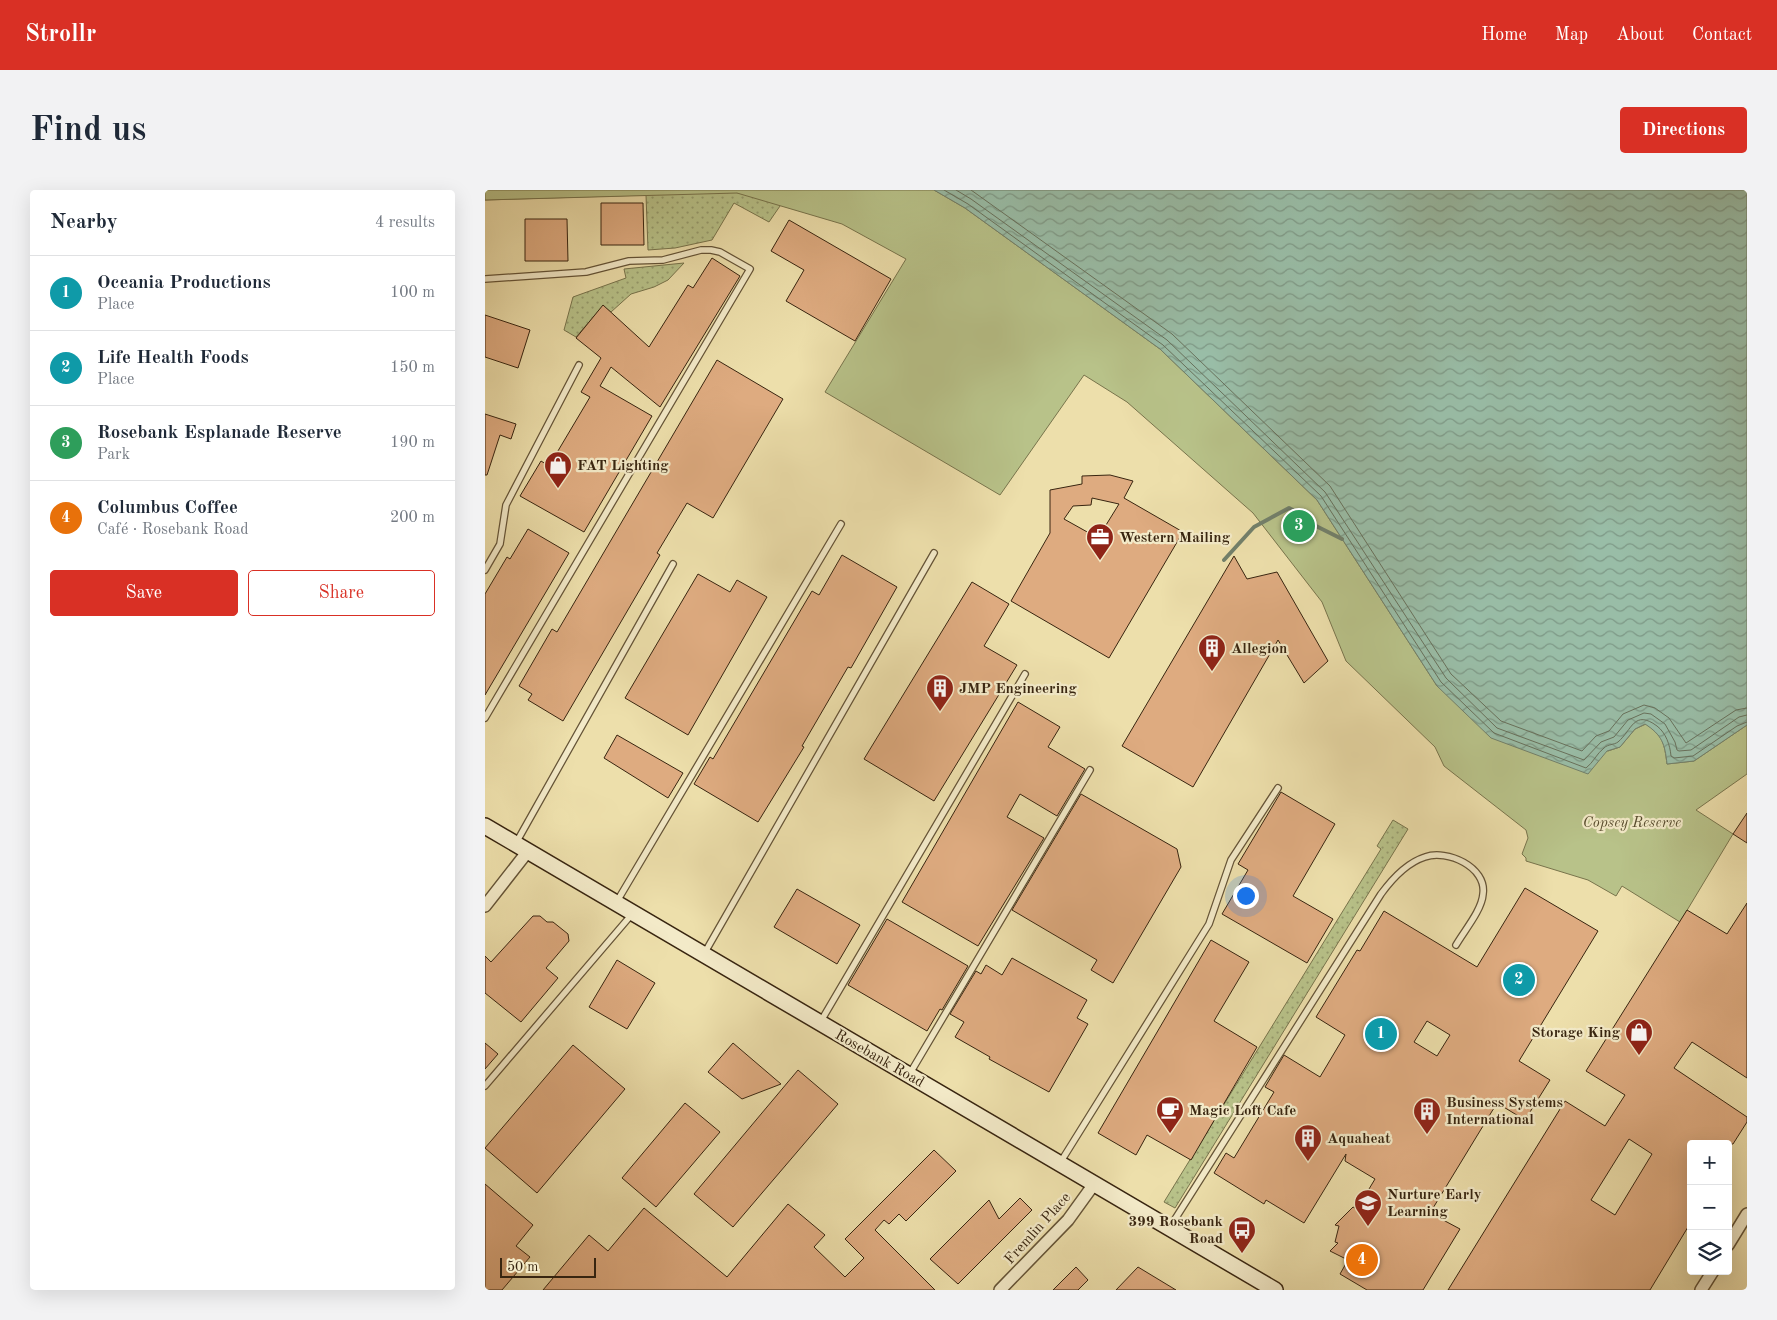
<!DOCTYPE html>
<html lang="en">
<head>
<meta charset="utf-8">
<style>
  body { margin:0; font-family:"Old Standard TT",serif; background:#f2f2f3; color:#1f2937 }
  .controls { position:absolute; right:15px; bottom:15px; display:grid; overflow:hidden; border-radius:5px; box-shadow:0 5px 20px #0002 }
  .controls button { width:45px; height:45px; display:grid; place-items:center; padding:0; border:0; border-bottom:1px solid #e0e1e3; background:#fff; color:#1f2937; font:25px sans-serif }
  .scale { position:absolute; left:15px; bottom:12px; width:96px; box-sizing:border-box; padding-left:5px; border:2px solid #382510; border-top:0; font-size:14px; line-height:18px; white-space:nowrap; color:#382510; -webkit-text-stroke:4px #f3eac8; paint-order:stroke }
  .you { position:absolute; left:760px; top:705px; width:18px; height:18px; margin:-12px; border:4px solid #fff; border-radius:50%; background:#1a73e8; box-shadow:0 0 0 8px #1a73e833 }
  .badge { display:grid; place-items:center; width:32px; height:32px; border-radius:50%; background:#d93025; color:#fff; font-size:16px; font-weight:700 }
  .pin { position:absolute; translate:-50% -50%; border:2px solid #fff; box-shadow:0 1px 5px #0006 }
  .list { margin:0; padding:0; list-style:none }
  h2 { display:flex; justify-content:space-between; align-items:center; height:65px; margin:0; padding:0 20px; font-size:21px }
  h2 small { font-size:16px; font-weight:400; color:#747a83 }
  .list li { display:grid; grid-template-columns:32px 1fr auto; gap:15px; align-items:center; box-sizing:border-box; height:75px; padding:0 20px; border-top:1px solid #e0e1e3 }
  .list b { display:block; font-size:19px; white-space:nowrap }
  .list p { margin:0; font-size:16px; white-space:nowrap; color:#747a83 }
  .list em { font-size:16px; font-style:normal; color:#747a83 }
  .actions { display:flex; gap:10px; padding:15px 20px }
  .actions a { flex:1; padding:11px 0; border:1px solid #d93025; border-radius:5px; text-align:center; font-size:18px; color:#d93025 }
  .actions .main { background:#d93025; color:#fff }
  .icon { flex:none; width:28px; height:28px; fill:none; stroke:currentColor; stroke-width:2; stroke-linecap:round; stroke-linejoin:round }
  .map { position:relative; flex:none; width:1262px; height:1100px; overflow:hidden; border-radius:5px }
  header { display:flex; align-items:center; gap:30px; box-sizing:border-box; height:70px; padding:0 25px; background:#d93025; color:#fff }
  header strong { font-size:24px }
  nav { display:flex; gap:28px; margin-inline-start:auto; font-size:18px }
  .intro { display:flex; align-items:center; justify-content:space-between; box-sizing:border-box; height:120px; padding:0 30px }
  h1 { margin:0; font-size:35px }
  .button { padding:12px 22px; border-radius:5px; background:#d93025; color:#fff; font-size:18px; font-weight:700 }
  main { display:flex; gap:30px; padding:0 30px }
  aside { flex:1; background:#fff; border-radius:5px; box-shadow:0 5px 20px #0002 }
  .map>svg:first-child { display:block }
  .grass { fill:url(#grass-dots); stroke:#78744c }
  .park { fill:#b8c289; stroke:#78744c }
  .water { fill:url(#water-waves); stroke:#72806b }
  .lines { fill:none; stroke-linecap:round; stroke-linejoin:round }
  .shore { stroke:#68715c; stroke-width:1 }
  .stream { stroke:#72806b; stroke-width:4 }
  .building { fill:#deab80; stroke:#382510; fill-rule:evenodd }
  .lane-casing { stroke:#655437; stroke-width:8 }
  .street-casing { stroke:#655437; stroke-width:14 }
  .secondary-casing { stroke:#382510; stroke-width:18 }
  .lane { stroke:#f3eac8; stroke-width:5.5 }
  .street { stroke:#f3eac8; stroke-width:11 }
  .secondary { stroke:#f3eac8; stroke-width:15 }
  .labels { text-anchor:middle; stroke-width:4.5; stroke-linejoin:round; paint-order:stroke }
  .poi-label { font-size:15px; font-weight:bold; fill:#382510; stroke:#f3eac8; text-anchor:start }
  .park-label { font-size:15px; font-style:italic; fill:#584c2e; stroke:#f3eac8 }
  .street-label { font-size:15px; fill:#382510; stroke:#f3eac8 }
</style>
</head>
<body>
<header>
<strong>Strollr</strong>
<nav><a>Home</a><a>Map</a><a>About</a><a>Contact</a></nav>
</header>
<div class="intro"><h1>Find us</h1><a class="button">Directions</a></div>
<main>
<aside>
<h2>Nearby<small>4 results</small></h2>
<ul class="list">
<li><span class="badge" style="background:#0f9aa8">1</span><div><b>Oceania Productions</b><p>Place</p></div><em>100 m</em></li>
<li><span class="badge" style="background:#0f9aa8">2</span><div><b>Life Health Foods</b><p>Place</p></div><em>150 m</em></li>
<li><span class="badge" style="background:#2e9e5b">3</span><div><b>Rosebank Esplanade Reserve</b><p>Park</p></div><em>190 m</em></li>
<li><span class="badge" style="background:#e8710a">4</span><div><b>Columbus Coffee</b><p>Café · Rosebank Road</p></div><em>200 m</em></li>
</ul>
<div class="actions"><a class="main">Save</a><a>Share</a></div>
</aside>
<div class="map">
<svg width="1262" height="1100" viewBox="0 0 1262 1100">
  <defs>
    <pattern id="grass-dots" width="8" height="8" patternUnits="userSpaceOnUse" patternTransform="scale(1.25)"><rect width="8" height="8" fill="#b8c289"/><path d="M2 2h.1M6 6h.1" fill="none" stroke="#979d6f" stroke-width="1.8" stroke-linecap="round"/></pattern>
    <pattern id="water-waves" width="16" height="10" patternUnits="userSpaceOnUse" patternTransform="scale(1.25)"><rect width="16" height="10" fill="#99bda7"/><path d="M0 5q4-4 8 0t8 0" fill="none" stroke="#7e9987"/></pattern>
  </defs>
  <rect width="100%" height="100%" fill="#eddfab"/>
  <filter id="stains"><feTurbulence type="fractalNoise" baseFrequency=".004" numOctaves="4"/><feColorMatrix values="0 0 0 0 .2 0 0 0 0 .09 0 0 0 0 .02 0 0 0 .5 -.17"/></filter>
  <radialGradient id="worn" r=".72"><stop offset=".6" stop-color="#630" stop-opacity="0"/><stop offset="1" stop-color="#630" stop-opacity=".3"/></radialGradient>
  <!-- grass -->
  <path class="grass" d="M0 0H298L295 16 284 32 249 13 227 50 190 58 163 60 161 5 0 10Z
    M199 73 183 90 169 97 146 104 126 122 118 116 91 147 79 140 88 107 141 88 139 79Z
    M908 630 923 639 690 1018 679 1012 896 659 892 656Z"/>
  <!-- park -->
  <path class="park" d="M0 0H449L480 18 675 159 832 310 952 496 1123 561 1135 557 1150 539 1161 534C1179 547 1179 553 1182 574L1209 571 1262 535V584L1211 620 1248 644 1195 732 1137 696 1131 706 1103 690 1041 671V668L1037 664 1043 648 1041 640 959 576 950 557 861 471 837 412 768 323 642 212 599 185 515 305 340 202 421 69 357 34 252 3 0 10Z"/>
  <!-- water -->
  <path class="water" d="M449 0H1262V535L1209 571 1182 574C1180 554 1177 545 1160 534L1150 539 1135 557 1122 561 1103 584 1006 548 952 496 832 310 675 159 480 18Z"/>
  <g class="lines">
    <!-- shore -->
    <path class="shore" d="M459 0 483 14 678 155 836 306 956 492 1009 543 1101 578C1108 573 1112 563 1119 558 1123 554 1129 555 1133 552 1147 540 1149 519 1172 536 1181 543 1185 555 1186 566L1189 568 1208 566 1252 536 1262 532
      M471 0 486 9 682 150 840 302 961 488 1012 538 1099 570 1116 552 1129 547 1143 530 1159 523 1166 524 1180 534 1190 552 1192 560 1194 561 1206 560 1254 527 1262 525
      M486 0 687 144 845 296 966 484 1016 531 1097 561 1111 546 1124 541 1138 524 1159 515 1170 518 1184 528 1201 553 1251 520 1262 518"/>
    <!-- stream -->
    <path class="stream" d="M739 370 769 337 804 318 819 326 831 336 857 349"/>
  </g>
  <!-- building -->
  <path class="building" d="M116 13H158L159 55H116Z
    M40 29H82L83 71H40Z
    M304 30 406 89 370 151 301 111 319 80 286 61Z
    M227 68 255 86 175 217 126 177 115 196 167 226 99 342 35 306 56 271 64 276 105 207 96 202 116 168 91 148 118 115 164 157 203 95 208 98Z
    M0 125 45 140 33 178 0 167Z
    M232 170 298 209 228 328 202 313 172 363 175 365 78 531 43 510 47 504 34 496 67 439 72 442Z
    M0 224 31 234 26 249 15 245 2 285H0Z
    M625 285 648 291 639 308 698 342 624 468 526 411 565 343V300L597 294V286ZM607 308 634 314 613 348 579 329 588 316 606 315Z
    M43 339 84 363 0 505V404L22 367 25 369Z
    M357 365 412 397 366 478 363 477 317 556 319 557 273 632 209 594 225 567 228 569 327 401 334 405Z
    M749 366 762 389 792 382 843 471 819 493 793 450 708 597 637 556Z
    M213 384 245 402 252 390 282 407 203 545 140 508Z
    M487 392 524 414 499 456 532 475 449 611 379 569Z
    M533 512 575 537 563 557 600 579 572 626 535 604 522 627 559 648 493 756 417 712Z
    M132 545 198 583 183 608 119 568Z
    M796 602 850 634 808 706 848 729 822 773 737 724 763 680 753 674Z
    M596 604 692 659 696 677 628 793 606 780 612 770 527 720Z
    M1262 623V653L1248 644Z
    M1040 698 1113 741 1034 871 1065 890 1040 930 1012 913 945 1023 975 1039 938 1100H882L855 1084 863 1070 845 1061 853 1053 850 1052 854 1036 850 1035 868 1017 872 1019 890 989 860 971 861 964 819 1033 781 1010 779 1014 729 983 741 963 749 968 789 902 780 897 799 865 835 887 860 845 831 827 872 760 875 761 899 721 992 777ZM942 831 965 845 952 866 929 852Z
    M312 699 375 735 352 774 289 737Z
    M1262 713V888L1207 852 1189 878 1262 927V932L1248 954H1206V1032L1165 1100H963L1080 911 1120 936 1140 905 1101 881 1202 720 1242 744ZM1144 949 1167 964 1130 1025 1106 1010Z
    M48 726H55L62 732H68L83 744 84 751 61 778 73 788 36 832 0 803V766L6 772Z
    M402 729 483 776 457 820 455 819 442 841 363 795Z
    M726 750 764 772 729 831 772 857 706 970 662 945 651 965 613 943Z
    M527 768 602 810 592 828 603 834 564 902 504 869 505 867 470 847 479 832 465 824 491 781 496 784 501 775 517 785Z
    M132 770 170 793 142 839 104 817Z
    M0 853 13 864 0 879Z
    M248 853 296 894 257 909 223 882Z
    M88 855 140 899 52 1003 0 958Z
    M313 880 353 914 248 1037 209 1004Z
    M200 913 235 942 171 1017 137 988Z
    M449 960 471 981 421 1031 414 1024 404 1034 399 1030 390 1040 450 1100H58L104 1045 123 1061 159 1018 242 1087 303 1014 340 1045 329 1057 360 1087 379 1068 360 1049Z
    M0 994 48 1035 31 1056 45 1067 17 1100H0Z
    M535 1008 547 1020 473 1094 445 1069 504 1010 514 1029Z
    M591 1077 603 1090 593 1100H568Z
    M653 1077 691 1100H631Z"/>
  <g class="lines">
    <!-- lane casing -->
    <g class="lane-casing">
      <path id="lane" d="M0 89 101 82 144 71 178 70 216 60H226L235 62 265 79 0 528
        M0 380 15 354 21 315 94 175
        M31 653 188 374
        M131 713 356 334
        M219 764 449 363
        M336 831 540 484
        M424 885 605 580
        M0 896 148 723
        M575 973 724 734 746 670 793 598
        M685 1037 896 704C907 689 921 673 940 667 962 659 1002 677 998 704 997 720 979 741 971 755"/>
    </g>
    <!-- street casing -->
    <g class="street-casing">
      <path id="street" d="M0 716 43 661
        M1243 1055 1262 1024
        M515 1100 583 1030 609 994
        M1216 1100 1228 1081"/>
    </g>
    <!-- secondary casing -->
    <g class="secondary-casing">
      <path id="secondary" d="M0 636 790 1100"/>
    </g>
    <!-- lane -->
    <use href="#lane" class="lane"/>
    <!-- street -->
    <use href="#street" class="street"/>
    <!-- secondary -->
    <use href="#secondary" class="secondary"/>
  </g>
  <!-- icons -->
  <defs>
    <g id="shop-pin" transform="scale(1.4375)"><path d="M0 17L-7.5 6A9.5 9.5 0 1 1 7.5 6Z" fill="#8f2418" stroke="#f3eac8"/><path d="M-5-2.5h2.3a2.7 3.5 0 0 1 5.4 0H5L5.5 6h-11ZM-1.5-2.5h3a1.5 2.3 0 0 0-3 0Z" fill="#fff"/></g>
    <g id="office-pin" transform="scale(1.4375)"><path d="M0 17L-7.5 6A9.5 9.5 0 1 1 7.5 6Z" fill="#8f2418" stroke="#f3eac8"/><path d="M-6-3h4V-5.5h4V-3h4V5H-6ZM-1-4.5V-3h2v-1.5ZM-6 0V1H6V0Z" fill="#fff"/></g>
    <g id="building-pin" transform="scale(1.4375)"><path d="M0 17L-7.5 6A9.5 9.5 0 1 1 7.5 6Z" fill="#8f2418" stroke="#f3eac8"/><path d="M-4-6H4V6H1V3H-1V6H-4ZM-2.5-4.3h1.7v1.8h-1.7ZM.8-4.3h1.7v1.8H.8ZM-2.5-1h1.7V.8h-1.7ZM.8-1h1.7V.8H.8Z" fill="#fff"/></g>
    <g id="cafe-pin" transform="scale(1.4375)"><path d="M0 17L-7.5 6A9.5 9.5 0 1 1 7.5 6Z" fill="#8f2418" stroke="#f3eac8"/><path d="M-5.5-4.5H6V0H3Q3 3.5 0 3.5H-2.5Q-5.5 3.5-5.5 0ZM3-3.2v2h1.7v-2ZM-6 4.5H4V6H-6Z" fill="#fff"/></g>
    <g id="school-pin" transform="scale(1.4375)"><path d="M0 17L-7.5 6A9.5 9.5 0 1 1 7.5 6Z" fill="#8f2418" stroke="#f3eac8"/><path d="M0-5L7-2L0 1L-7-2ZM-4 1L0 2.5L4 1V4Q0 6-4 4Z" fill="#fff"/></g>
    <g id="bus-pin" transform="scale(1.4375)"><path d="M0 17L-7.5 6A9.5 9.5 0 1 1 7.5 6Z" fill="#8f2418" stroke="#f3eac8"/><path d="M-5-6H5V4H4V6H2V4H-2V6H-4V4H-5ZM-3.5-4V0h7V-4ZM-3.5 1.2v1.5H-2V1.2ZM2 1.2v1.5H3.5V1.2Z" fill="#fff"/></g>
  </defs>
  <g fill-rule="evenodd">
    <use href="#shop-pin" x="73" y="275"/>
    <use href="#office-pin" x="615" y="347"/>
    <use href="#building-pin" x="727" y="458"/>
    <use href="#building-pin" x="455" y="498"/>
    <use href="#shop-pin" x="1154" y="842"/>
    <use href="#cafe-pin" x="685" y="920"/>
    <use href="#building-pin" x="942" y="921"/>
    <use href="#building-pin" x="823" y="948"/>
    <use href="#school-pin" x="883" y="1013"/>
    <use href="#bus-pin" x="757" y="1040"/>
  </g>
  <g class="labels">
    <!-- poi labels -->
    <g class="poi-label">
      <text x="92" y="280">FAT Lighting</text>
      <text x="634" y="352">Western Mailing</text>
      <text x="746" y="463">Allegion</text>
      <text x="474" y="503">JMP Engineering</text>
      <text x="1135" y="847" text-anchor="end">Storage King</text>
      <text x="961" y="917">Business Systems<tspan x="961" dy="17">International</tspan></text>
      <text x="704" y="925">Magic Loft Cafe</text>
      <text x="842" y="953">Aquaheat</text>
      <text x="902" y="1009">Nurture Early<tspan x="902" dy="17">Learning</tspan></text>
      <text x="738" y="1036" text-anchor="end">399 Rosebank<tspan x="738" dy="17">Road</tspan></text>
    </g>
    <!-- park labels -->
    <g class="park-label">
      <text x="1147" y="637">Copsey Reserve</text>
    </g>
    <!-- street labels -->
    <g class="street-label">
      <text transform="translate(395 868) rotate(30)" y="5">Rosebank Road</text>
      <text transform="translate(552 1038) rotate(-48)" y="5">Fremlin Place</text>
    </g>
  </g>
  <rect width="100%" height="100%" filter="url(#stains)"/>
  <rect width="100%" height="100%" fill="url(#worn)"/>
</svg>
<div class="controls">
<button>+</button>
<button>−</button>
<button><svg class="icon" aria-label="layers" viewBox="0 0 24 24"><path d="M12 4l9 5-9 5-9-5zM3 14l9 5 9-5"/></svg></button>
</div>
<div class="scale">50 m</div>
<div class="you"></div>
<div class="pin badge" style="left:896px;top:844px;background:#0f9aa8">1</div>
<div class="pin badge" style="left:1034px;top:790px;background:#0f9aa8">2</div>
<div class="pin badge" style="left:814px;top:336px;background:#2e9e5b">3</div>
<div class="pin badge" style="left:877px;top:1070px;background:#e8710a">4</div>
</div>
</main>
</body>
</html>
